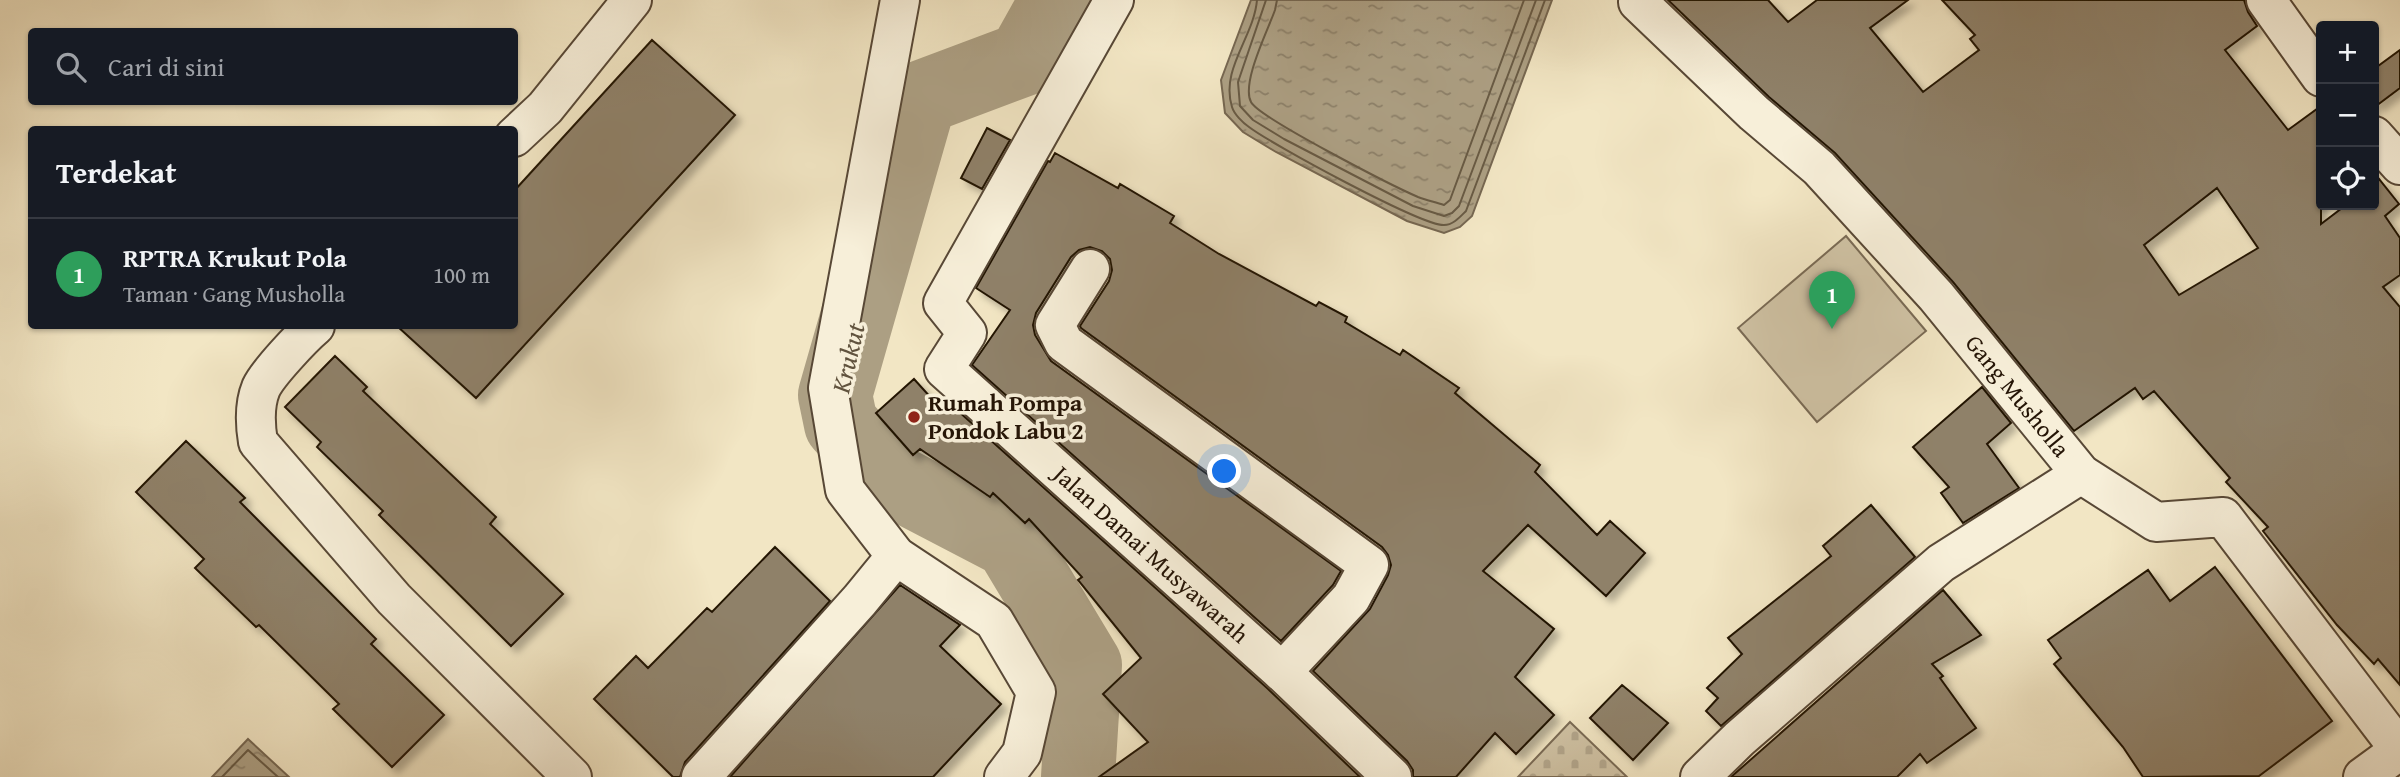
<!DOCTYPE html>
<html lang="id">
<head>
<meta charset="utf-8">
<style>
  body { margin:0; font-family:"Gentium Book Plus",serif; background:#20242c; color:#f1f3f6 }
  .controls { position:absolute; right:21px; top:21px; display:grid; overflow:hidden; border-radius:7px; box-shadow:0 2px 5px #0004 }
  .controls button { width:63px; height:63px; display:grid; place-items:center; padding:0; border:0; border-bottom:2px solid #363941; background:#171b24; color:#f1f3f6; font:35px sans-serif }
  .you { position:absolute; left:1225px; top:472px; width:24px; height:24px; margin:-18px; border:5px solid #fff; border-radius:50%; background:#1a73e8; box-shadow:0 0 0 10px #1a73e833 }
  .badge { display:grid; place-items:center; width:46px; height:46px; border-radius:50%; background:#c59692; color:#fff; font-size:23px; font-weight:700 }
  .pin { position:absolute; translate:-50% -58px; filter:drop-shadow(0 2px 4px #0008) }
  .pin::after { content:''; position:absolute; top:37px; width:24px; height:21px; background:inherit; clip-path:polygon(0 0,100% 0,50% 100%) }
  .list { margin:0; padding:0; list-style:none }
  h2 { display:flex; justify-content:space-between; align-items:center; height:91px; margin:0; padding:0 28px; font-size:30px }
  h2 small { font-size:23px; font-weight:400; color:#9ea1a6 }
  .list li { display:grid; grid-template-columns:46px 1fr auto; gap:21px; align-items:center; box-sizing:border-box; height:112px; padding:0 28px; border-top:2px solid #363941 }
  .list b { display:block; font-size:26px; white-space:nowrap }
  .list p { margin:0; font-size:23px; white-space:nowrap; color:#9ea1a6 }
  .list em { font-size:23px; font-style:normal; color:#9ea1a6 }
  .icon { flex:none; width:38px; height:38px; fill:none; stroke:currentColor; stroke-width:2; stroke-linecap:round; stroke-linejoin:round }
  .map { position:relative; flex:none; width:2400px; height:777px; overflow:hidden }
  .search { position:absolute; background:#171b24; box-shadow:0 2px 5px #0004; left:28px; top:28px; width:490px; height:77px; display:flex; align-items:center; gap:18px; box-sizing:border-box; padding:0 24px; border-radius:7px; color:#9ea1a6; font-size:26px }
  .panel { position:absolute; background:#171b24; box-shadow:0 2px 5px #0004; left:28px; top:126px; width:490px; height:203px; border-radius:7px }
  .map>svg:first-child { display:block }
  .cemetery { fill:url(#cemetery-stones); stroke:#7a6b55; stroke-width:2 }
  .park { fill:#cfc2a4; stroke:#7a6b55; stroke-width:2 }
  .water { fill:url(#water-ripples); stroke:#766751; stroke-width:2 }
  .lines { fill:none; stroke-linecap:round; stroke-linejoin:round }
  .shore { stroke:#685a44; stroke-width:2 }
  .river { stroke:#ac9f83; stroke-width:74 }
  .building { fill:#8f8169; stroke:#241406; stroke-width:2; fill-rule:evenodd; filter:url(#shadow) }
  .minor-casing { stroke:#584836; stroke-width:42 }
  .minor { stroke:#f7efd9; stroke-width:38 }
  .poi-dot { fill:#8f2418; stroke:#f7efd9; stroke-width:2.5 }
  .labels { text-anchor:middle; stroke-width:7; stroke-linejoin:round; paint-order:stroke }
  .street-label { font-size:24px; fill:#241406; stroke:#f7efd9 }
  .poi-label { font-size:24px; font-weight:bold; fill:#241406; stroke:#f7efd9; text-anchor:start }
  .water-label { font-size:26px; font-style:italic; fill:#61533e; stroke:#f7efd9 }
</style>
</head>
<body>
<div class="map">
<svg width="2400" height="777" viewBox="0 0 2400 777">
  <defs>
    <pattern id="cemetery-stones" width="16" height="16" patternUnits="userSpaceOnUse" patternTransform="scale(1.75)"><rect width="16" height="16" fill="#cfc2a4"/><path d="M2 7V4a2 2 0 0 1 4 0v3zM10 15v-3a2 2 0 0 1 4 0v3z" fill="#b2a68c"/></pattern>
    <pattern id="water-ripples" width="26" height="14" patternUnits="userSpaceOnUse" patternTransform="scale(1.75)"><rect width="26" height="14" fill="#ac9f83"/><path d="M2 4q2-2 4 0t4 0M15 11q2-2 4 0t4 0" fill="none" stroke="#8c8069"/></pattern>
    <filter id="shadow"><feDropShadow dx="6" dy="6" stdDeviation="3.5" flood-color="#0004"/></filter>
  </defs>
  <rect width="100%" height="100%" fill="#f2e6c4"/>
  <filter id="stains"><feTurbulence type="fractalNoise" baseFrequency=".00286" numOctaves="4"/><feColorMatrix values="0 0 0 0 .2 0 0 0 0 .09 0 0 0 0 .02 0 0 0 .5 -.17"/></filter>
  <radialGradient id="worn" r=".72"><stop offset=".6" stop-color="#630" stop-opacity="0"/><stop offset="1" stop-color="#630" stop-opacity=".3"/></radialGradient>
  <!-- cemetery -->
  <path class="cemetery" d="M1570 722 1627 777H1518Z"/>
  <!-- park -->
  <path class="park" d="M1846 236 1926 331 1817 422 1738 328Z"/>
  <!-- water -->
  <path class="water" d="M1251 0H1552L1472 216 1460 227 1444 233 1407 221 1276 152 1243 132 1225 113 1221 80Z
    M248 739 289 777H212Z"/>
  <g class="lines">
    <!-- shore -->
    <path class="shore" d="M1257 0C1254 37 1220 69 1232 107 1234 114 1243 123 1249 127 1271 144 1422 226 1444 225 1453 225 1460 217 1466 211L1545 0
      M1266 0 1238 82 1240 106 1253 120 1284 139 1413 206 1444 216 1452 213 1459 206 1536 0
      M1277 0 1275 10C1268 30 1241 83 1251 102 1259 118 1395 187 1418 197 1426 200 1435 202 1444 205L1450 200 1524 0
      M222 777 248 750 278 777"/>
    <!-- river -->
    <path class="river" d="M1057 0 1024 59 920 98 835 395 841 424 892 480 1011 542 1085 665 1078 777"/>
  </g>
  <!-- building -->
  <path class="building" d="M1668 0H1768L1788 22 1817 0H1908L1870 28 1923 92 1979 50 1970 39 1975 35 1942 0H2244L2248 12 2257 26 2225 50 2288 130 2321 106V224L2346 205H2374V183L2379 179 2399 204 2385 216 2400 238V275L2383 287 2400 307V685L2378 659 2374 664 2337 625 2263 531 2268 527 2226 482 2230 478 2154 391 2143 399 2135 388 2074 431 1953 282 1835 153 1769 97ZM2217 188 2258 248 2179 295 2144 245Z
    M652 40 735 115 476 398 397 326H514V191Z
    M2400 50V88L2376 106 2374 102V69Z
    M987 128 1010 140 982 189 961 178Z
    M1055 153 1118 188 1120 184 1174 216 1170 223 1219 254 1316 306 1319 302 1347 317 1345 322 1400 355 1403 350 1459 388 1455 393 1540 465 1535 472 1597 535 1610 521 1645 553 1606 596 1528 525 1483 571 1554 629 1515 677 1554 715 1516 754 1495 733 1456 777H1413V770L1407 761 1313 671 1370 609 1388 575 1391 565 1388 555 1382 547 1081 328 1080 326 1109 281 1112 270 1110 259 1102 251 1090 247 1079 250 1071 257 1036 313 1033 325 1035 335 1051 361 1341 571 1333 585 1281 641 972 365 1010 310 976 288 1048 161 1050 162Z
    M335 356 367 387 363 391 496 517 490 524 563 594 511 646 379 515 383 511 317 447 321 442 285 407Z
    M914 379 941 409 947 401 1267 688 1360 777H1099L1148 742 1103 694 1141 658 1078 580 1082 577 1029 519 1025 523 993 493 990 497 920 449 913 455 876 413Z
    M1982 387 2011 423 1987 444 2019 488 1963 523 1941 493 1949 487 1913 447Z
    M186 441 245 498 240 502 376 639 371 644 444 715 392 767 333 709 339 704 259 625 256 627 195 568 204 559 136 492Z
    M1871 505 1915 557 1721 726 1706 711 1718 698 1707 688 1742 654 1728 638 1831 556 1823 546Z
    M775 547 830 601 685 762 680 777H673L594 699 636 656 648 668 707 608 712 612Z
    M2215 567 2332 721 2259 776 2143 777 2123 747 2054 664 2061 658 2048 640 2148 570 2170 601Z
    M900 585 960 625 940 646 1001 704 933 777H730Z
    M1943 590 1981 635 1932 664 1943 676 1940 678 1976 728 1927 763 1920 754 1897 777H1731Z
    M1622 685 1668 723 1633 760 1590 718Z"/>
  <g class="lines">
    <!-- minor casing -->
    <g class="minor-casing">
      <g id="minor">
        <path d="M900 0 828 388 845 490 896 556 994 621 1036 692 1022 753 1004 777"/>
        <path id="s1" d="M1114 0 943 303 967 333 944 369 1282 672 1392 777"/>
        <path d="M2266 0 2321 77"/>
        <path id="s2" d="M1638 2 1754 113 1819 168 1936 296 2081 474 2156 522 2223 517 2400 750"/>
        <path d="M2374 136 2400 165"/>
        <path d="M514 137 545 108 632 0"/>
        <path d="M1090 269 1055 325 1064 343 1369 565 1351 598 1282 672"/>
        <path d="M315 326C302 337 268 373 261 388 254 405 255 424 258 442L394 599 572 777"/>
        <path d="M701 777 860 600 896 556"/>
        <path d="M1700 777 1739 739 1941 563 2081 474"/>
        <path d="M2363 777 2400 750"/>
      </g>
    </g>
    <!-- minor -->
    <use href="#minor" class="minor"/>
  </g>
  <!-- markers -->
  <circle class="poi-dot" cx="914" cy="417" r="7"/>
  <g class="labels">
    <!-- street labels -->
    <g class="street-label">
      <text dy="8" stroke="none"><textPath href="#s2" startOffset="548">Gang Musholla</textPath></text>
      <text dy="8" stroke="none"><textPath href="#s1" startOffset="707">Jalan Damai Musyawarah</textPath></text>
    </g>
    <!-- poi labels -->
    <g class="poi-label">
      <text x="928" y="411">Rumah Pompa<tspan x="928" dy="28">Pondok Labu 2</tspan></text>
    </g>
    <!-- water labels -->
    <g class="water-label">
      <text transform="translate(848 358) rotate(-77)" y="9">Krukut</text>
    </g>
  </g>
  <rect width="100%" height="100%" filter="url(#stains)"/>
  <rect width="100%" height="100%" fill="url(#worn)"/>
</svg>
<div class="controls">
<button>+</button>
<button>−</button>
<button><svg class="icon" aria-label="locate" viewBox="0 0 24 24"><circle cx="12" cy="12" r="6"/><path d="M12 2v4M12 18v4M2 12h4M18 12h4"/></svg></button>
</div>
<div class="you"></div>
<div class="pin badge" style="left:1832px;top:329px;background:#2e9e5b">1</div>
<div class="search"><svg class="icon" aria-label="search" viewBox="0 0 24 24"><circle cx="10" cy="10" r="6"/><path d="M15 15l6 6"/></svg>Cari di sini</div>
<section class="panel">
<h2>Terdekat<small></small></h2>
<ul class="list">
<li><span class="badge" style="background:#2e9e5b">1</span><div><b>RPTRA Krukut Pola</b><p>Taman · Gang Musholla</p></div><em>100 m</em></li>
</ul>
</section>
</div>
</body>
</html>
